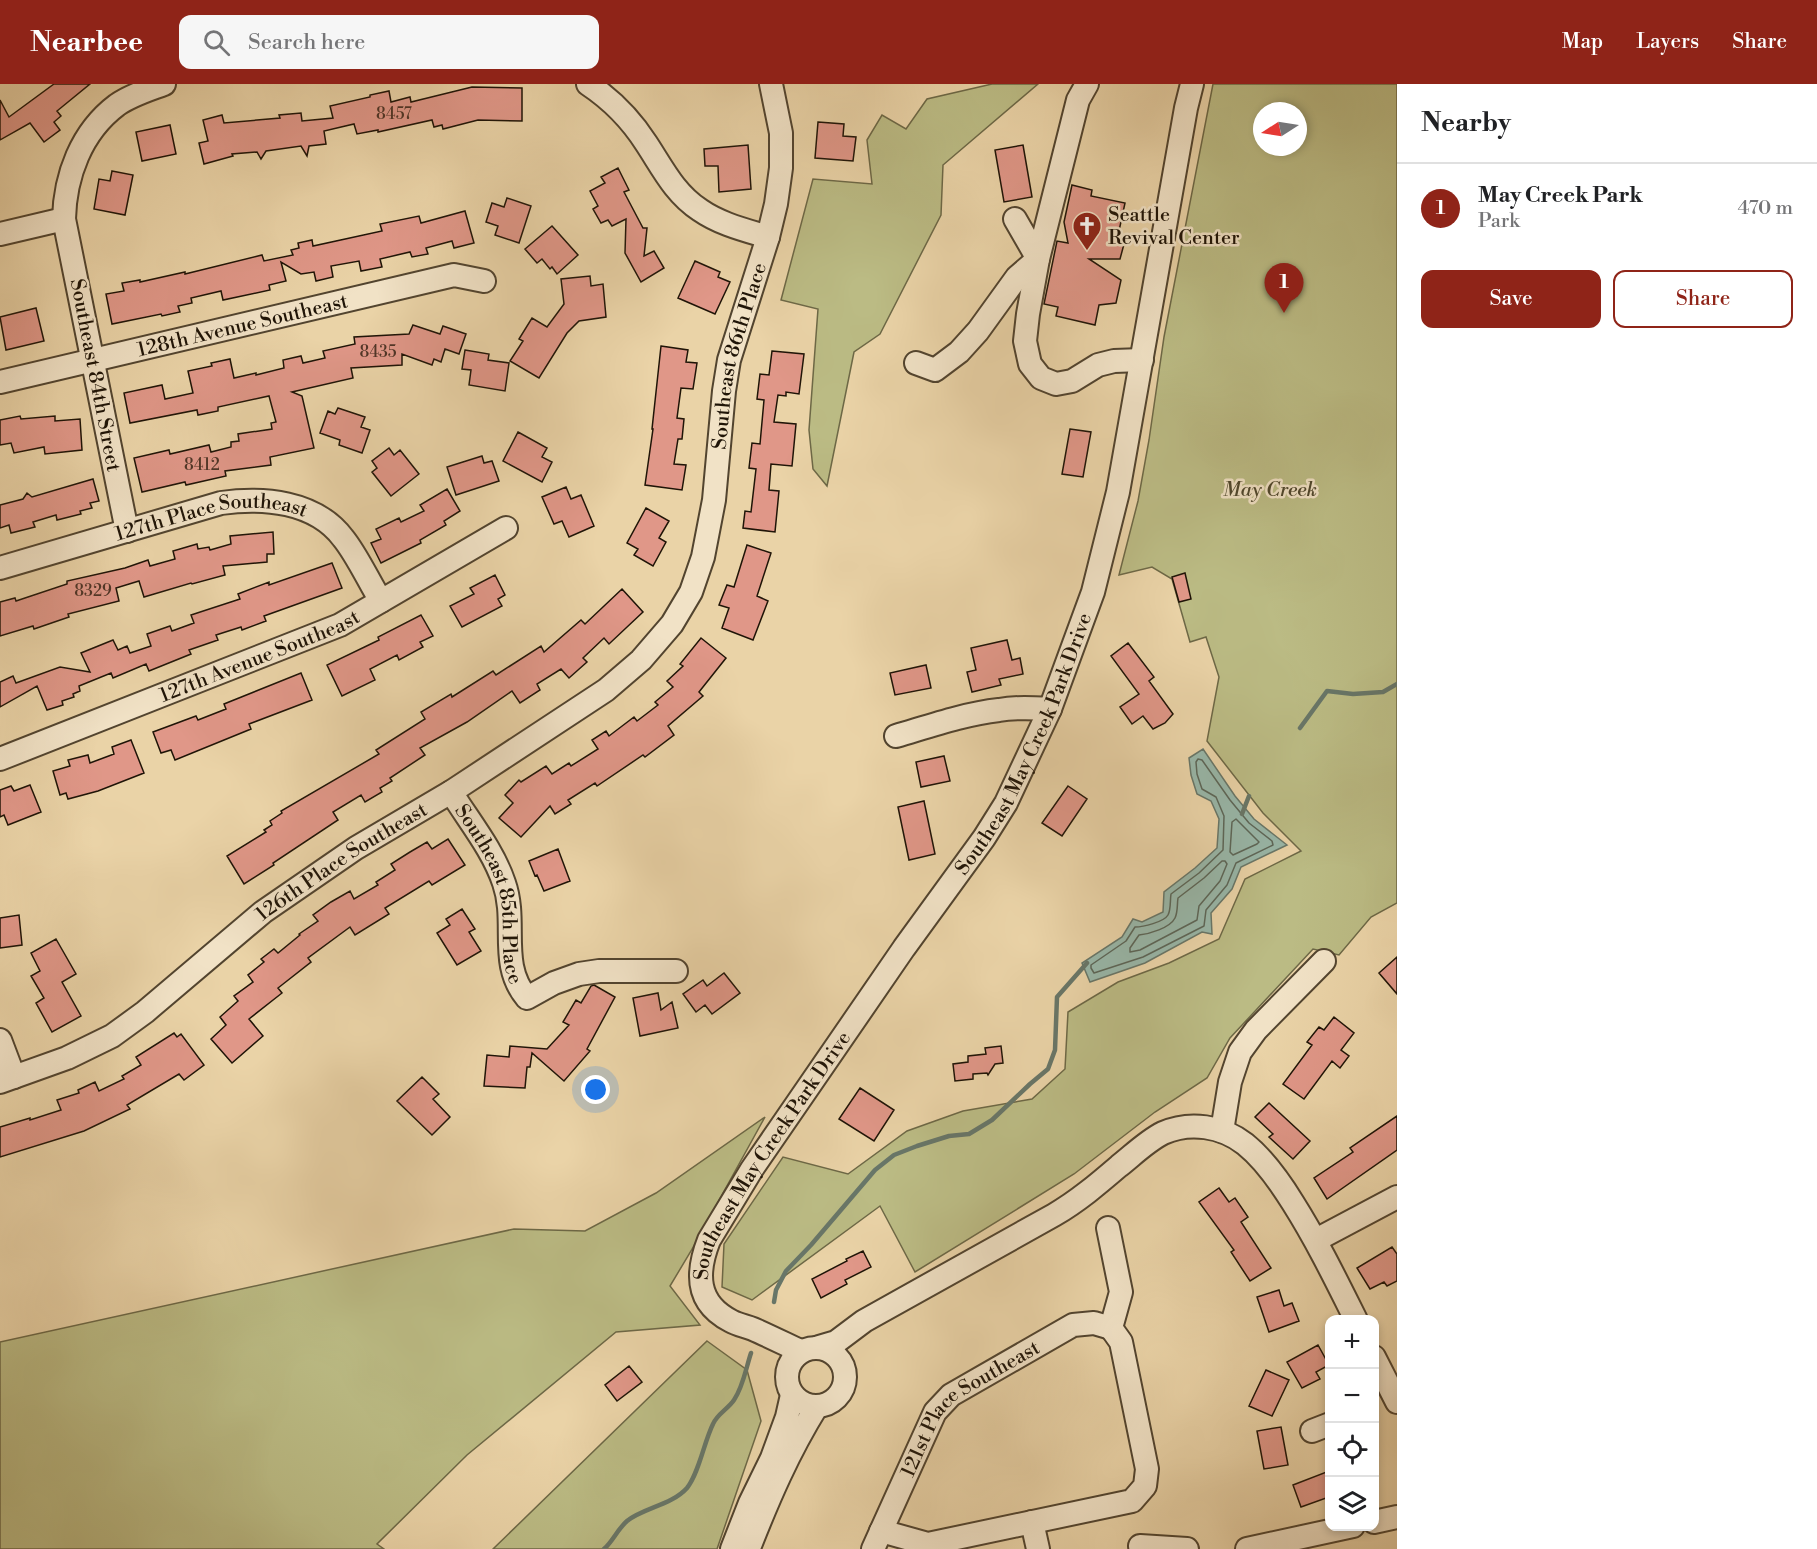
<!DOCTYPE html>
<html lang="en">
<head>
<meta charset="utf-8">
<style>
  body { margin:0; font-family:"Libre Bodoni",serif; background:#f6f6f6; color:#202124 }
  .controls { position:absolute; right:18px; bottom:18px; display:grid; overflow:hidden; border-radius:12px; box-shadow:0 3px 9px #0003 }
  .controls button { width:54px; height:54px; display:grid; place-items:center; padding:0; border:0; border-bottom:2px solid #e0e0e0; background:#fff; color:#202124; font:30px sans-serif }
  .compass { position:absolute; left:1253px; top:18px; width:54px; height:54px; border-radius:50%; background:#fff; box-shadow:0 3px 9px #0003; rotate:258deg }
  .you { position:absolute; left:596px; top:1006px; width:21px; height:21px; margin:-15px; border:4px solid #fff; border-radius:50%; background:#1a73e8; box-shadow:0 0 0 9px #1a73e833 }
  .badge { display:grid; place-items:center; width:39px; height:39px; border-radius:50%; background:#8f2418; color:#fff; font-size:20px; font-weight:700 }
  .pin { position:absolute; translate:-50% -50px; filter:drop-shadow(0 2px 3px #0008) }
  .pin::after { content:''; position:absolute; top:32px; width:21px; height:18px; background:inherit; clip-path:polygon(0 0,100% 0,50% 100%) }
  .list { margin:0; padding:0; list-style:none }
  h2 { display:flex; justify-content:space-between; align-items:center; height:78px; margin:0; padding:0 24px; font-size:26px }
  h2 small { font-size:20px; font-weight:400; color:#757577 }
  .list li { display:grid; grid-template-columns:39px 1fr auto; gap:18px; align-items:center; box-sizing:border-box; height:90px; padding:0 24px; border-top:2px solid #e0e0e0 }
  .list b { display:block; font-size:22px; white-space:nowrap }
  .list p { margin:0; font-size:20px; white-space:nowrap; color:#757577 }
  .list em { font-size:20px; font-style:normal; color:#757577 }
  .actions { display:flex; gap:12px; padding:18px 24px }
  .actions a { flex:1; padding:14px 0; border:2px solid #8f2418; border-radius:12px; text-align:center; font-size:21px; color:#8f2418 }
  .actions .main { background:#8f2418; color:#fff }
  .icon { flex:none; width:33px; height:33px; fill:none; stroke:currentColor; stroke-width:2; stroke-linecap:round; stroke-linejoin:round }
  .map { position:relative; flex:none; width:1397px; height:1465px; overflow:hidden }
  header { display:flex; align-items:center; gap:36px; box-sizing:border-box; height:84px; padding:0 30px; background:#8f2418; color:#fff }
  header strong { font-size:28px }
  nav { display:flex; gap:33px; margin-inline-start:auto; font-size:21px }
  .search { width:420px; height:54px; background:#f6f6f6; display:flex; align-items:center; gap:15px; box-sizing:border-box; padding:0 21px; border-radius:12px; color:#757577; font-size:22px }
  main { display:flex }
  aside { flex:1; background:#fff }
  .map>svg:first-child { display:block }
  .green { fill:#bbbb84; stroke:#6d6846; stroke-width:1.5; fill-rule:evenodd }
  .water { fill:#98b7a9; stroke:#687668; stroke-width:1.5 }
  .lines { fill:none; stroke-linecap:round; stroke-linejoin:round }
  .shore { stroke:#5c6658; stroke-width:1.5 }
  .stream { stroke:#687668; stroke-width:4.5 }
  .building { fill:#e09788; stroke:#1f1407; stroke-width:1.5 }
  .minor-casing { stroke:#52442f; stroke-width:26 }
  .minor { stroke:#f1e2c6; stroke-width:22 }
  .labels { text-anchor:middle; stroke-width:5; stroke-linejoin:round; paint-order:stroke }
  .number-label { font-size:16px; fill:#4f3527 }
  .poi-label { font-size:20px; fill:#1f1407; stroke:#f1e2c6; text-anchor:start }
  .street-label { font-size:20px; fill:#1f1407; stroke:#f1e2c6 }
  .park-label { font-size:20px; font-style:italic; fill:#4e462c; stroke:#f1e2c6 }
</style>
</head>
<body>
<header>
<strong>Nearbee</strong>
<div class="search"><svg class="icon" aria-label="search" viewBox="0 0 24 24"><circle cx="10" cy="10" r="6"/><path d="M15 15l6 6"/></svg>Search here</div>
<nav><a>Map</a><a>Layers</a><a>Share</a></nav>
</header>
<main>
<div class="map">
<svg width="1397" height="1465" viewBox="0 0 1397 1465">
  <rect width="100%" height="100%" fill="#ead3a7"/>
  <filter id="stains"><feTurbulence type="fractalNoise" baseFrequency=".00333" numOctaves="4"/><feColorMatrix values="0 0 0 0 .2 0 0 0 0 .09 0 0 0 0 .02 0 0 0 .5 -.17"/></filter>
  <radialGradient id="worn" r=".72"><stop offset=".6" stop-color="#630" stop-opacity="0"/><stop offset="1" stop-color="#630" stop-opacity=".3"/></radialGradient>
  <!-- green -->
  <path class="green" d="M992 0H1038L943 81 941 131 880 250 854 268 827 402 813 385 809 346 818 225 781 216 813 95 872 100 867 56 882 31 906 45 927 15Z
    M1213 0H1397V819L1371 833 1339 871 1313 865 1230 954 1207 994 1155 1028 1074 1090 915 1188 880 1122 752 1216 722 1203 724 1160 783 1073 848 1090 907 1047 963 1027 1032 1015 1065 985 1068 928 1118 898 1169 879 1219 855 1245 795 1301 767 1263 729 1207 657 1219 593 1206 553 1190 558 1172 495 1152 483 1119 491 1138 417 1149 356 1164 253ZM1262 27H1298V63H1262Z
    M765 1033 691 1167 670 1202 700 1241 616 1248 467 1371 377 1460 384 1465H0V1258L514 1145 585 1147 656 1109Z
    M707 1257 747 1286 761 1337 717 1465H493Z"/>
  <!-- water -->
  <path class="water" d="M1203 665 1235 712 1254 735 1287 761 1241 783 1232 805 1211 829 1212 850 1202 848 1145 879 1090 898 1082 879 1122 853 1133 835 1142 838 1163 828 1164 808 1195 784 1217 764 1219 735 1211 717 1197 710 1191 691 1189 674Z"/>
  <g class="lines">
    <!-- shore -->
    <path class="shore" d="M1198 675 1202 676 1230 716 1249 739 1272 757 1273 761 1236 779 1227 801 1206 826 1204 842 1143 873 1094 889 1091 884V881L1126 857 1135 843C1143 843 1164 838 1168 831 1171 826 1170 816 1171 810L1199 789 1223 766 1224 732 1216 713 1202 705 1197 690 1196 678Z
      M1236 735 1259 758 1257 760 1233 771 1230 768 1232 738Z
      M1222 777H1225L1227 780 1220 797 1199 822 1197 836 1140 866 1130 868V864L1139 851C1149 850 1170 844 1175 834 1178 828 1177 820 1178 814L1204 794Z"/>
    <!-- stream -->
    <path class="stream" d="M1300 644 1327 607 1353 610 1383 608 1397 600
      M1242 730 1249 712
      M774 1218 776 1206 786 1187 811 1161 875 1086 894 1071 917 1062 949 1052 969 1050 992 1036 1030 1000 1048 985 1055 966 1057 913 1087 879
      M604 1465C613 1457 617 1446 627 1437 643 1424 672 1421 687 1404 699 1389 704 1358 713 1340 717 1330 728 1325 734 1316 743 1303 746 1284 751 1269"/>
  </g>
  <!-- building -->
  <path class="building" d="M54 0H90L57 27 61 32 54 38 60 46 44 58 30 39 0 56V16L9 33Z
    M472 3 522 4V37L478 36 443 45 442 41 434 43 432 36 378 48V46L357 50 354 40 324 47 326 60 309 62 307 72 301 62 266 67 261 75 257 68 232 70 233 72 204 80 199 59 208 57 203 36 222 31 224 39 280 34 279 31 301 29 302 37 333 34 330 22 370 13V11L389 7 391 18 410 13 411 18Z
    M818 38 844 40 843 52 856 53 853 77 815 74Z
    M170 41 176 70 142 77 136 48Z
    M748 61 751 105 719 108 718 82H705L704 65Z
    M1023 61 1032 113 1004 118 995 66Z
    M618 84 629 106 624 108 643 144H647L644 172 654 167 664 184 641 198 625 169 626 135 612 142 608 136 601 139 593 125 598 122 590 107 605 99 601 93Z
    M112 87 133 91 125 131 94 125 99 95 110 97Z
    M1072 101 1092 106 1091 112 1125 119 1117 156 1124 160 1120 175H1089L1121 196 1116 219 1099 221 1095 241 1056 232 1058 223 1044 220 1057 157 1068 159 1064 138Z
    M507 114 531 122 519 159 495 151 498 142 486 138 492 119 504 123Z
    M465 127 474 159 454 164 452 157 426 164 428 170 412 173 410 168 380 175 382 183 361 187 359 177 331 182 333 193 316 197 314 188 301 190 281 178 286 197 269 201 270 206 223 216 221 207 191 214 192 219 178 222 180 228 162 232 161 230 112 240 106 210 124 207 122 199 140 196V198L185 188V190L262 171 264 177 293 171 291 166 299 164 298 159 312 156 313 162 382 147 380 140 419 132 421 139Z
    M552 142 578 171 557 190 552 183 550 185 542 175 537 179 525 165Z
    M695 177 720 188 718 193 730 198 715 230 678 214Z
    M590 192 591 202 603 200 606 233 579 237 567 249 539 294 510 277 523 257 519 255 532 234 547 243 564 220 561 195Z
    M36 224 44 257 6 266 0 233Z
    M413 241 440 250 443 242 466 250 459 270 445 265 441 278 434 275 432 281 402 270V281L351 284 353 294 292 308 302 312 314 364 270 373 271 381 225 387 226 392 186 401 185 398 142 408 134 374 169 366 170 370 209 361 211 368 231 363V358L239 357 238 350 272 345 271 339 276 338 269 312 218 323V327L198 331 197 326 130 339 124 309 162 301 165 315 193 309 188 287 212 282 211 279 230 275 234 294 256 289V291L284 284 283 276 301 272 303 279 325 274 323 267 355 260 354 253 409 250Z
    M661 262 688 266 686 278 697 279 693 305 681 304 677 334 684 335 682 355H678L674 380 686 381 682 406 645 401 653 345H652Z
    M465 266 489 270 488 276 509 279 505 307 469 301 471 286 462 285Z
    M772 267 804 270 799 310 786 308V312L778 311 774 338 796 340 792 382 771 380 769 406 779 407 775 448 743 444 745 427 751 428 756 385 749 384 752 359 760 360 764 316 757 315 760 290 769 291Z
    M338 324 365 333 361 343 370 346 362 369 339 361 340 356 320 349 328 327 335 330Z
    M20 332 21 335 55 332V337L80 335 82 366 45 370 44 363 14 369 11 359 0 361V336Z
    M1070 345 1091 348 1083 393 1062 390Z
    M518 348 547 364 542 373 552 378 542 398 503 377Z
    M389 364 394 371 400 366 419 390 391 412 372 388 377 384 372 377Z
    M482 372 484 379 492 377 499 397 456 411 447 383Z
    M93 395 99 417 90 419 92 424 80 427 81 430 57 436 56 431 33 438 35 443 11 449 9 441 0 444V421L23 415 27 409 32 413Z
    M566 403 571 415 581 411 594 442 569 453 562 437 554 440 542 413Z
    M447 405 460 427 444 437 446 441 420 456 421 459 381 479 371 459 381 455 376 445 399 434 401 438 424 427 420 421Z
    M646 424 669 437 659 454 666 458 653 482 634 471 638 465 627 459Z
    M273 448 274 470H267V478L223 482 225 491 192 500 191 499 144 513 139 497 116 504 119 517 68 530 69 533 34 545 33 542 0 552V518L15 514 16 517 67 500V497L125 484 148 476 150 482 175 475 173 467 197 460 198 465 209 463 210 466 231 460 230 452Z
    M747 461 771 469 757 512 768 517 753 556 722 544 729 524 719 521 727 501 734 503Z
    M332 479 342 504 264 532 266 537 242 546 241 543 216 551 218 556 189 566 191 570 149 587 146 580 113 594 111 589 79 602 80 607 73 610 74 613 62 617 63 621 47 626 37 602 0 623V598L13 592 16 599 60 583 90 588 81 569 113 556 118 566 127 562 130 569 151 562 147 550 170 542 172 547 194 539 191 531 240 515 238 510 269 498V501Z
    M1185 489 1191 515 1179 518 1172 493Z
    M495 491 505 511 498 515 502 522 462 543 450 522 474 510 470 504Z
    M622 505 643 528 609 560 604 554 583 574 587 578 569 594 561 585 537 600 540 606 520 619 512 607 467 638 420 664 425 671 390 694 392 697 380 704 382 708 365 718 361 711 333 728 338 736 273 779 274 781 244 800 227 772 266 748 264 746 272 741 270 737 282 729 281 727 379 670 376 666 425 635 421 628 451 610 452 613 493 587 496 591 541 562 544 568 581 536 585 540Z
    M421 531 433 552 420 558 423 563 399 576 397 571 370 585 375 596 342 612 327 581 379 556 378 553Z
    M701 554 726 574 699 608 703 612 668 642 674 651 645 673 643 671 597 702 595 699 568 716 571 720 555 730 550 722 521 753 499 734 513 719 505 711 519 696 521 698 546 682 552 690 569 679 571 682 598 665 592 656 606 647 609 652 634 633 637 637 658 621 655 618 673 603 667 597 683 582 680 580Z
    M1007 556 1012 576 1020 574 1023 590 999 595 1001 601 972 608 967 588 976 586 971 564Z
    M1128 559 1154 593 1149 597 1173 630 1165 639 1153 645 1143 632 1132 640 1120 623 1139 610 1111 572Z
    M926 581 931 604 895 611 890 589Z
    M301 589 312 616 249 640 251 645 175 676 171 666 161 669 153 648 196 632 198 636 226 625 224 620Z
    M131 656 144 689 98 707 68 715 66 709 60 711 53 687 70 682 68 676 88 671 90 679 114 670 112 663Z
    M944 672 950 697 921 703 916 678Z
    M30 701 41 728 8 741 4 731 0 733V706L11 702 14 707Z
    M1068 702 1087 715 1062 752 1042 739Z
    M924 717 935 770 909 776 898 723Z
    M448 755 465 781 432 801 429 797 385 824 389 830 355 851 350 843 308 874 311 878 278 904 282 909 249 935 263 952 232 979 211 955 226 941 220 933 238 917 234 912 253 898 248 891 264 878 261 875 274 865 278 869 300 851 299 850 318 837 313 831 331 818 350 807 354 815 378 801 376 798 395 786 391 780 410 768 427 758 432 765Z
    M558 765 570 797 544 807 537 791 535 792 529 777Z
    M462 825 475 845 469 848 481 867 457 881 437 849 450 841 446 835Z
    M19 831 22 861 0 864V834Z
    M56 855 76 890 62 898 81 932 52 948 36 919 44 914 31 892 40 887 31 869Z
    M1397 873V910L1379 889Z
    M724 889 740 909 712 930 705 921 696 928 683 910 703 896 707 902Z
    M594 901 615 913 587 965 590 967 564 997 532 969 530 983H527L525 1004 484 1002 487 971 509 973 510 962 547 965 569 941 563 938 576 916 581 919 591 902Z
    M658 909 661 926 672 918 678 944 640 952 633 914Z
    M1334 933 1354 949 1341 966 1349 972 1340 984 1332 977 1304 1015 1283 1000 1312 961 1307 958 1319 943 1324 946Z
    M174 949 177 953 181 950 204 981 184 996 179 990 127 1021 130 1025 84 1047 0 1073V1043L30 1034V1036L61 1026 57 1016 79 1009 78 1006 95 998 99 1007 124 995 122 992 141 981 136 973Z
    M1001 962 1003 979 995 980 988 991 987 989 973 990V995L955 997 953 980 968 978V972L986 970 985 964Z
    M422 993 439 1010 433 1015 450 1033 432 1051 397 1017Z
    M860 1004 894 1026 874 1057 839 1035Z
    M1269 1019 1310 1057 1293 1075 1269 1053 1273 1050 1255 1033Z
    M1397 1032V1066L1327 1115 1314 1094 1353 1068 1350 1064Z
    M1219 1104 1229 1118 1235 1114 1248 1133 1241 1138 1271 1184 1250 1197 1231 1168 1234 1166 1199 1118Z
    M1392 1163 1397 1170V1197L1387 1202 1384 1198 1370 1205 1357 1184Z
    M863 1167 871 1183 845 1196 847 1200 821 1214 812 1195 847 1177 846 1175Z
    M1279 1206 1284 1222 1292 1219 1299 1237 1269 1248 1257 1213Z
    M1318 1261 1329 1281 1316 1288 1320 1295 1302 1304 1287 1278Z
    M629 1282 642 1298 617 1317 605 1301Z
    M1266 1286 1289 1296 1272 1332 1249 1322Z
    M1281 1343 1288 1381 1264 1385 1257 1347Z
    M1329 1387V1413L1301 1423 1293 1401Z"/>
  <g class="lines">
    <!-- minor casing -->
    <g class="minor-casing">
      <g id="minor">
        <path d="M588 0C612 16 630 34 646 59 662 83 674 109 700 126 720 140 745 146 768 153"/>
        <path d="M1015 135 1038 175 1028 230 1025 257 1030 280 1041 294 1056 300 1072 297 1098 281 1114 277 1142 276"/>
        <path d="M0 150 64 135"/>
        <path d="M916 279 935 286 959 268 978 247 1017 193 1038 175 1078 16 1087 0"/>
        <path id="s1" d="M0 298 454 191 484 197"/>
        <path d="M127 447 64 135C65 92 81 48 117 21 131 11 148 6 164 0"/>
        <path id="s2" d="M0 484 221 419C263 413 315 417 343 454 357 471 369 498 381 517"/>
        <path d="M896 652C930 642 964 630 999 626 1016 623 1033 624 1050 625"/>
        <path id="s3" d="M0 675 340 541 506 444"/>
        <path id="s4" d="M451 708C469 737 493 766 504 799 518 839 498 880 527 914L554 899 579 890 599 887H676"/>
        <path d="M0 956 14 993"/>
        <path id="s5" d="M0 998 67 974 112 952 145 928 263 828 356 764 451 708 606 606 641 576 672 540 691 508 703 473 714 416 724 307 729 276 768 153 776 120 781 84V49L771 0"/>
        <path d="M1222 1047 1230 998 1240 968 1256 946 1324 877"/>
        <path d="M1108 1144 1121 1208 1111 1244"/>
        <path d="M1316 1156 1397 1113"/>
        <path d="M819 1263 836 1258 864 1237 1054 1131C1078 1117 1098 1100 1119 1082 1133 1071 1147 1057 1163 1049 1190 1037 1222 1042 1245 1060 1265 1076 1280 1098 1293 1119 1317 1157 1336 1196 1356 1236"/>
        <circle cx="816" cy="1293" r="29"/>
        <path id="s6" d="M800 1267C785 1260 769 1252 753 1245 746 1242 738 1241 731 1237 696 1219 696 1189 709 1156L752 1085 904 864 984 754 1006 719 1050 625 1093 508 1118 408 1186 24 1192 0"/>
        <path d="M1374 1273 1397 1318"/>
        <path d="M1312 1347 1330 1340"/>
        <path d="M1032 1438 1038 1465"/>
        <path d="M1374 1438 1397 1433"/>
        <path d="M881 1447 928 1460 1132 1417 1145 1402 1147 1385 1121 1258 1111 1244"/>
        <path d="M1140 1462 1187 1465"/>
        <path d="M749 1464C769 1413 788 1369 817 1322"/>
        <path d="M732 1465 750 1419 772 1374 787 1333 792 1311"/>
        <path id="s7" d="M873 1465 935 1328 951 1311 1073 1241 1094 1239 1111 1244"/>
        <path d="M1247 1465 1353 1442"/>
      </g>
    </g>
    <!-- minor -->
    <use href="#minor" class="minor"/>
  </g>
  <!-- icons -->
  <defs>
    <g id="church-pin" transform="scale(1.5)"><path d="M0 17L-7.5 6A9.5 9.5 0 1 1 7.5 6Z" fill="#8f2418" stroke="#f1e2c6"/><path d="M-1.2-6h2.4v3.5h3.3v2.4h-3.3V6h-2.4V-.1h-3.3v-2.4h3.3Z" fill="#fff"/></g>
  </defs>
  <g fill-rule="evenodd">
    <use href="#church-pin" x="1087" y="142"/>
  </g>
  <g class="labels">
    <!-- number labels -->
    <g class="number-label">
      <text x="394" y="35">8457</text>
      <text x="378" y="273">8435</text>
      <text x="202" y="386">8412</text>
      <text x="93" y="512">8329</text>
    </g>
    <!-- poi labels -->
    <g class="poi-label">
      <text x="1108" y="137">Seattle<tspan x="1108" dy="23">Revival Center</tspan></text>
    </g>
    <!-- street labels -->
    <g class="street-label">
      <text dy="7" stroke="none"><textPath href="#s1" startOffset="249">128th Avenue Southeast</textPath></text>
      <text dy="7" stroke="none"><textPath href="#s5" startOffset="1098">Southeast 86th Place</textPath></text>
      <text transform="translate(96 291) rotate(79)" y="7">Southeast 84th Street</text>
      <text dy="7" stroke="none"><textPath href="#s2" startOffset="219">127th Place Southeast</textPath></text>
      <text dy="7" stroke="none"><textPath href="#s3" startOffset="279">127th Avenue Southeast</textPath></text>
      <text dy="7" stroke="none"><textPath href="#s6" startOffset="759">Southeast May Creek Park Drive</textPath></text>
      <text dy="7" stroke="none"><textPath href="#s5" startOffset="410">126th Place Southeast</textPath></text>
      <text dy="7" stroke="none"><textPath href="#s4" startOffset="112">Southeast 85th Place</textPath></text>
      <text dy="7" stroke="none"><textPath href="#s6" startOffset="273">Southeast May Creek Park Drive</textPath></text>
      <text dy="7" stroke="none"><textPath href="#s7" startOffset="177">121st Place Southeast</textPath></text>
    </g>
    <!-- park labels -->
    <g class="park-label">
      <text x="1270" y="412">May Creek</text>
    </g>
  </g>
  <rect width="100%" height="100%" filter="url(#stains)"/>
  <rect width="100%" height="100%" fill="url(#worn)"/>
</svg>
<div class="controls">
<button>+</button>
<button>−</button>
<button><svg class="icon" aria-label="locate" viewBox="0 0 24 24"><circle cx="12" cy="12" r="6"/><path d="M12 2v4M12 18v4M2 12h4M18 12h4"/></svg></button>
<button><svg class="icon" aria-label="layers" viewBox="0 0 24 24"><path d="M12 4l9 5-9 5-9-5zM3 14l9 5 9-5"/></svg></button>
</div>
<svg class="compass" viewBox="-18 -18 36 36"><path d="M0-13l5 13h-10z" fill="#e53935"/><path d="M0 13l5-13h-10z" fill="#757577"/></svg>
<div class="you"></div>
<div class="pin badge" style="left:1284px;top:229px">1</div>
</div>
<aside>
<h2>Nearby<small></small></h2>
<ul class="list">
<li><span class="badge">1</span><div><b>May Creek Park</b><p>Park</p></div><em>470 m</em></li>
</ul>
<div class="actions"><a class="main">Save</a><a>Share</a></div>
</aside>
</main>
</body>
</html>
